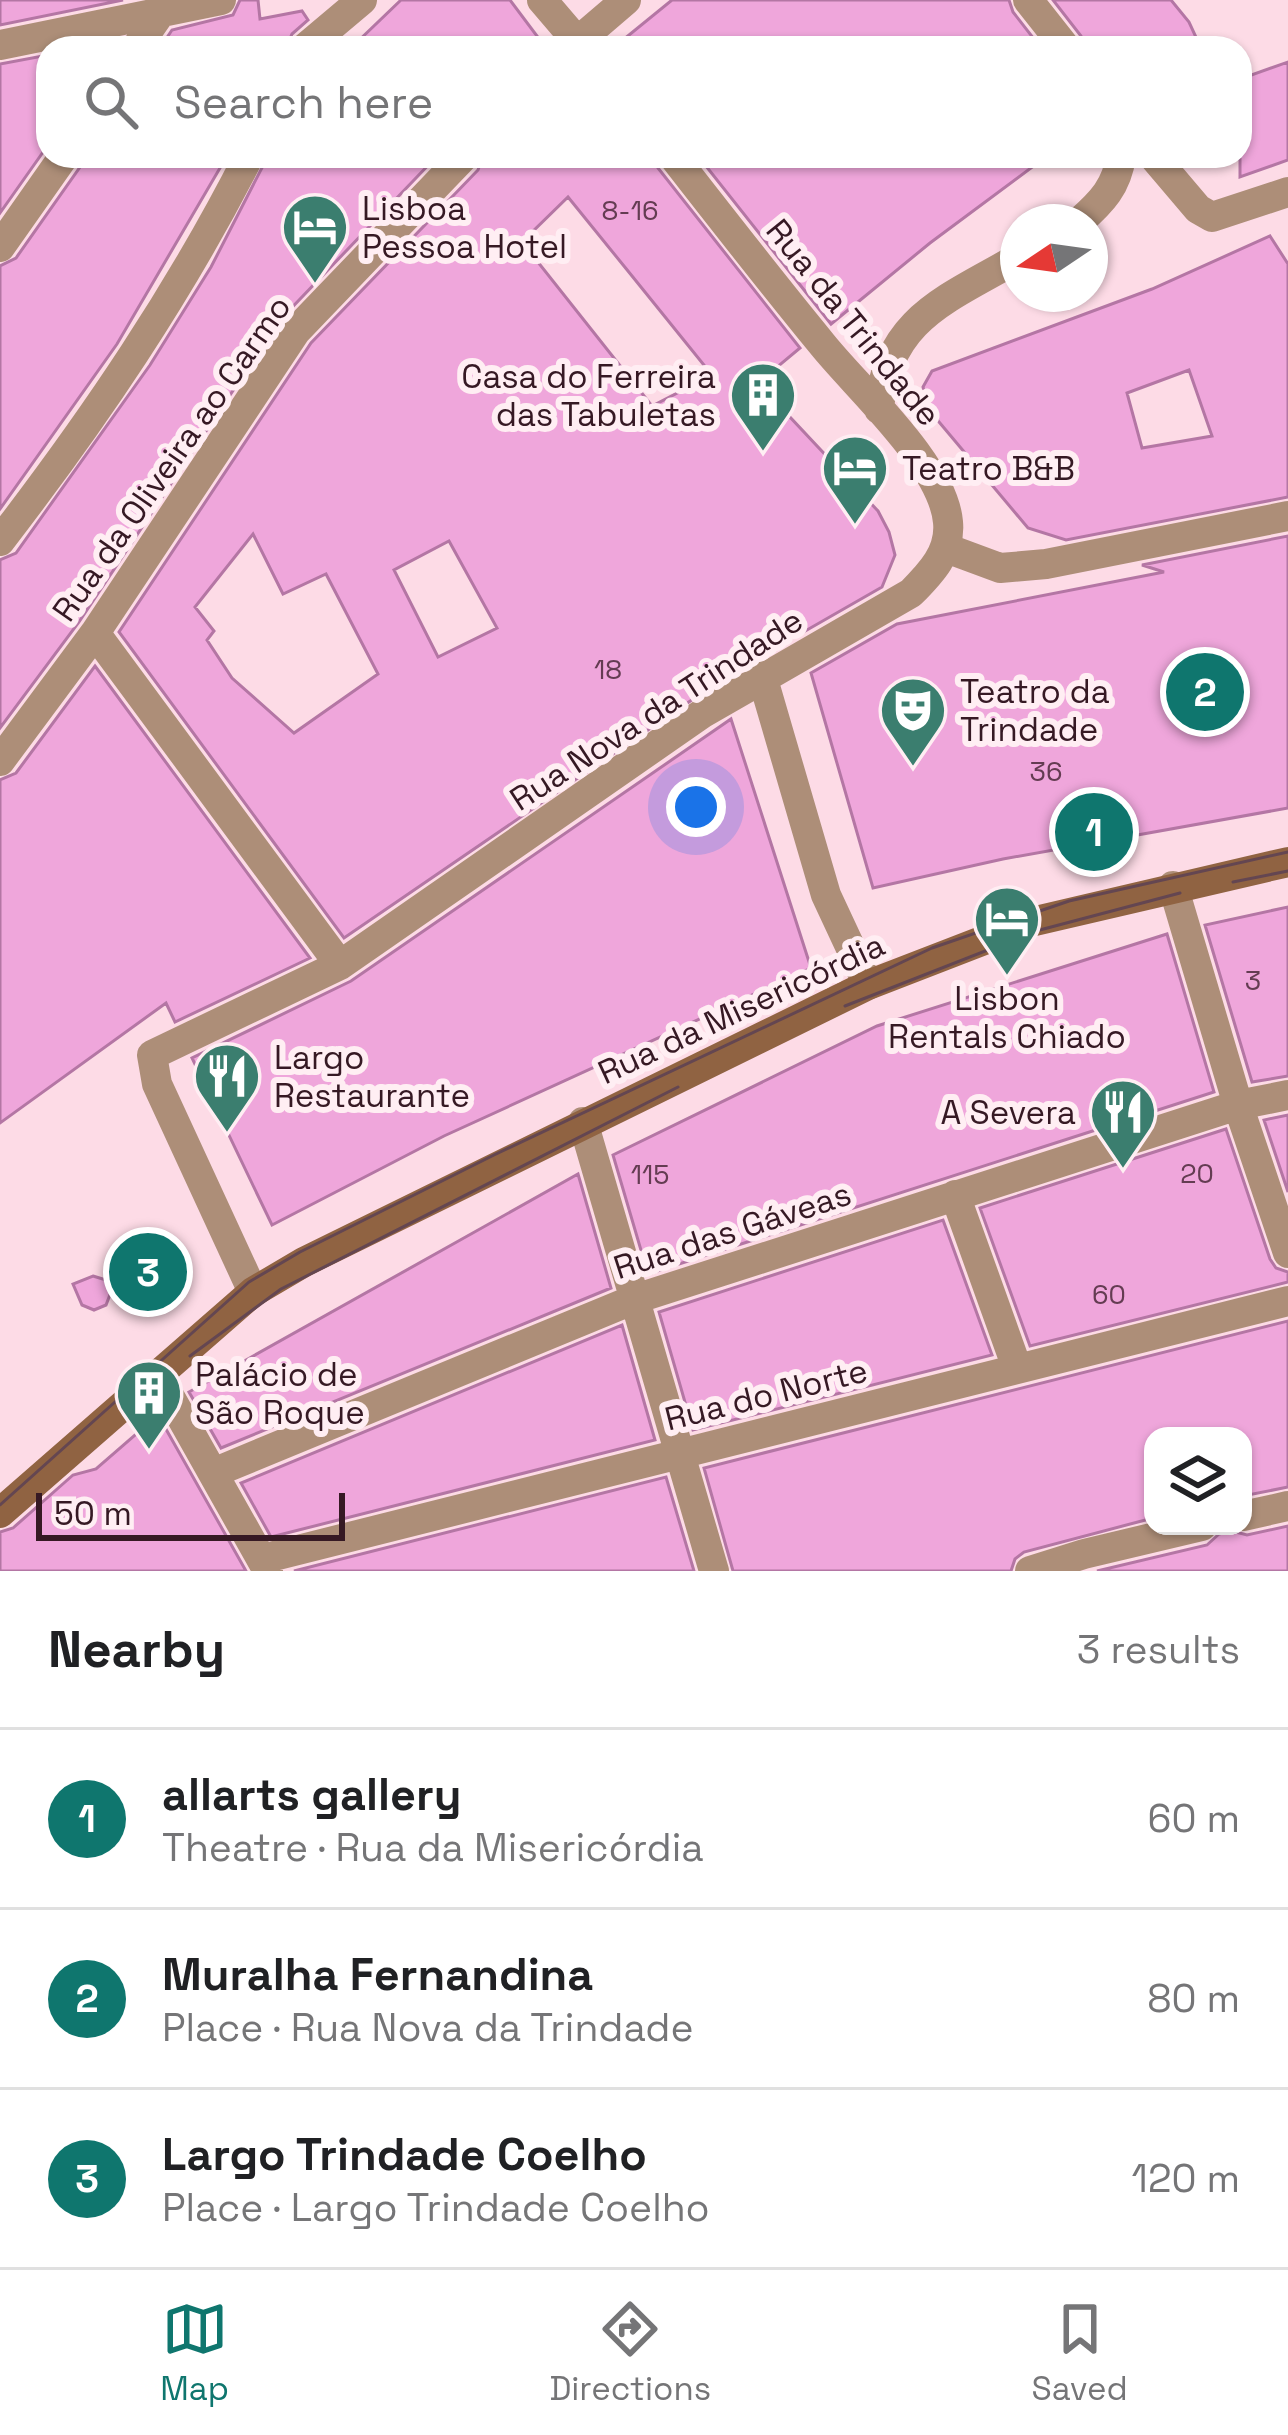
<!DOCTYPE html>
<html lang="en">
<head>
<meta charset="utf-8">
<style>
  body { margin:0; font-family:"Space Grotesk",sans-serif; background:#f6f6f6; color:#202124 }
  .controls { position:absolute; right:36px; bottom:36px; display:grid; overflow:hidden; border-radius:24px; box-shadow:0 3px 9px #0004 }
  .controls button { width:108px; height:108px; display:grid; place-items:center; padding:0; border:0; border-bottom:3px solid #e0e0e0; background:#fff; color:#202124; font:60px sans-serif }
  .compass { position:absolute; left:1000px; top:204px; width:108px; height:108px; border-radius:50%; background:#fff; box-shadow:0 3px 9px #0004; rotate:257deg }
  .scale { position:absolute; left:36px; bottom:30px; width:309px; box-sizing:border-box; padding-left:12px; border:6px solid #361924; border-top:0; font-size:33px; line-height:42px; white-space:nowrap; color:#361924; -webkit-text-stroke:9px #ffeef3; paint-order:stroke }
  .you { position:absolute; left:696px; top:807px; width:42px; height:42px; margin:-30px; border:9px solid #fff; border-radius:50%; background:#1a73e8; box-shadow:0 0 0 18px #1a73e833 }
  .badge { display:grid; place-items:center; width:78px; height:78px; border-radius:50%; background:#0f766e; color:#fff; font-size:39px; font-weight:700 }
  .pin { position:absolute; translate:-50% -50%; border:6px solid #fff; box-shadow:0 3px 12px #0006 }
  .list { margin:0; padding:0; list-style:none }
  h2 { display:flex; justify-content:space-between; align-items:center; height:156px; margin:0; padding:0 48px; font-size:51px }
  h2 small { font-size:39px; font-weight:400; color:#757577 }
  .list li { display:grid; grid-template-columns:78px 1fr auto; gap:36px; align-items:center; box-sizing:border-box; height:180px; padding:0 48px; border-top:3px solid #e0e0e0 }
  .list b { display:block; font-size:45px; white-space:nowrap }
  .list p { margin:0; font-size:39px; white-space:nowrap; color:#757577 }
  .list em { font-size:39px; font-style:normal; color:#757577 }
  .icon { flex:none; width:66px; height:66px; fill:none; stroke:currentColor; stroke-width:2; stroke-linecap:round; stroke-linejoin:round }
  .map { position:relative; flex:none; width:1288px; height:1571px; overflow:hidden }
  .search { position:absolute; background:#fff; box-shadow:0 3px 9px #0004; left:36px; right:36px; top:36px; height:132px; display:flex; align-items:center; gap:30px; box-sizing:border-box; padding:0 42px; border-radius:36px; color:#757577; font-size:45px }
  .sheet { height:696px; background:#fff }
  nav { display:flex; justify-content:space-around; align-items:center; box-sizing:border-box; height:168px; border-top:3px solid #e0e0e0; background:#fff; font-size:33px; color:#757577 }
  nav a { display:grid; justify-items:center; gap:6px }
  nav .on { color:#0f766e }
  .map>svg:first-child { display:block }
  .building { fill:#efa6db; stroke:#b476a4; stroke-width:3; fill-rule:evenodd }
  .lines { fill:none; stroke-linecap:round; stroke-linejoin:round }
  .street { stroke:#ad8e78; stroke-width:30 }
  .secondary { stroke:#906342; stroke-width:30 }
  .tram { stroke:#644651; stroke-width:3 }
  .labels { text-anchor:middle; stroke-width:12; stroke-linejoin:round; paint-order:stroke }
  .number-label { font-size:27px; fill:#643c52 }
  .poi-label { font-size:33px; fill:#361924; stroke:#ffeef3; text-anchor:start }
  .street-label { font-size:33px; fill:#361924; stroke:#ffeef3 }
</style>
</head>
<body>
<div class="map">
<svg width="1288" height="1571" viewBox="0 0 1288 1571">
  <rect width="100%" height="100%" fill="#fddbe6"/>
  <!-- building -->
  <path class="building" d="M0 0H123L0 25Z
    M240 0H258L260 19 302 11 308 20 292 34 286 48H160L172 30 233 15Z
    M401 0H510L546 48H351Z
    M672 0H1009L1013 12 1041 48H613Z
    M1053 0H1171L1189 22 1201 48H1085L1081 36Z
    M48 55V145L0 213V64Z
    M1288 62V160L1240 177V79Z
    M83 156H227L117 344 0 509V266L16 258 80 167Z
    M268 156H437L280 320 79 622 0 728V560L16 553 150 365 211 267Z
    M483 156H654L658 168 800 348 758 383 878 511 889 532 895 555 882 587 800 634 716 673 718 682 344 938 119 632 311 343 478 170ZM568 197 628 271 712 375 652 406 522 242ZM253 534 283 594 326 574 378 674 294 733 232 678 207 640 214 631 195 607ZM449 541 497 628 438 657 394 570Z
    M698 156H1047L930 243 831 324Z
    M1270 236 1288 264V497L1066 540 1028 528 929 410 923 387 932 371 1152 289ZM1189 370 1212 436 1142 448 1127 393Z
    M1288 536V808L1003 859 873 888 811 673 897 624 1164 572 1142 565Z
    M95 666 310 958 175 1022 166 1003 0 1123V780L16 773Z
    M731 719 811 968 444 1136 272 1225 192 1058 351 981Z
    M1288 907V1076L1252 1082 1205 925Z
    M1167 934 1214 1092 648 1274 613 1155 877 1026Z
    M1288 1115V1192L1264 1120Z
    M1226 1129 1270 1259 1276 1268 1288 1272V1282L1030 1346 980 1208Z
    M578 1174 611 1288 221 1448 189 1392Z
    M943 1220 992 1355 693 1430 659 1312Z
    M93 1276 106 1280 111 1292 106 1305 94 1310 82 1305 73 1284Z
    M1288 1321V1487L1243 1496V1436H1153V1518L1024 1552 1015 1559 1011 1571H733L704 1468Z
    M622 1325 655 1440 271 1537 241 1483Z
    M158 1415 246 1571H0V1532L13 1528 73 1475 96 1469Z
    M666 1477 694 1571H294Z
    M1288 1526V1571H1097L1207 1545 1219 1534 1232 1531 1247 1535Z"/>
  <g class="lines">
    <!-- street -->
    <path class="street" d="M542 0 583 48
      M1028 0 1066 48
      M0 45 221 0
      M136 48 161 12
      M305 48 362 0
      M570 48 626 0
      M1153 156 1198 209 1212 217 1288 192
      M1079 222C1102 202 1117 186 1121 156
      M0 247 64 156
      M879 409C887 318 948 299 1018 258
      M0 541C94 419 179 294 249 156
      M946 548 1000 568 1046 564 1288 516
      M95 633 340 965
      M762 676 826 895 868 985
      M0 761 95 633 296 331 464 156
      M1173 886 1238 1105 1288 1253
      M583 1122 714 1571
      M955 1195 1017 1368
      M253 1292 157 1084 152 1055 340 965 703 713 911 593C931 573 951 552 948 522 943 464 858 389 822 344 771 282 722 219 673 156
      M157 1374 268 1571
      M213 1473 635 1299 1238 1105 1288 1095
      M1243 1516 1288 1506
      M262 1559 1288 1301
      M1030 1571 1084 1554 1202 1526"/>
    <!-- secondary -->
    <path class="secondary" d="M0 1513 253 1292 304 1262 868 985 1031 922 1288 862"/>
    <!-- tram -->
    <path class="tram" d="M1233 882 1288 871
      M845 1006 1036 931 1180 893
      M190 1356 281 1289 678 1087
      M0 1505 249 1282 300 1252 494 1155 932 948 1069 901 1288 852"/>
  </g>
  <!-- icons -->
  <defs>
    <g id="hotel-pin" transform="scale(3.45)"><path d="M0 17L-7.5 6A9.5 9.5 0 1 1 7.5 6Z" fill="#3b7e6f" stroke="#ffeef3"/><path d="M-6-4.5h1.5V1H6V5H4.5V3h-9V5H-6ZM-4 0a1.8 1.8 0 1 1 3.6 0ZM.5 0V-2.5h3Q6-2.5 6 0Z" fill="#fff"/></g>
    <g id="building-pin" transform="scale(3.45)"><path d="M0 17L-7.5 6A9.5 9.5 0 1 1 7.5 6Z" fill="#3b7e6f" stroke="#ffeef3"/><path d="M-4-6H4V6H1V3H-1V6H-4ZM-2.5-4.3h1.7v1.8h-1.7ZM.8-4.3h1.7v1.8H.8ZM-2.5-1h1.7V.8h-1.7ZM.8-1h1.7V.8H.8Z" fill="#fff"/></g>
    <g id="theatre-pin" transform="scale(3.45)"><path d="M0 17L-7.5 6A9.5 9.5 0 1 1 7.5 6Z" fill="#3b7e6f" stroke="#ffeef3"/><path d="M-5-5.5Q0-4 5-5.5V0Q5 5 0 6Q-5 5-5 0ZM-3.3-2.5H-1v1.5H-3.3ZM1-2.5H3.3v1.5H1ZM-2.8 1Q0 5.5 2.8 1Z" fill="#fff"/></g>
    <g id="restaurant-pin" transform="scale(3.45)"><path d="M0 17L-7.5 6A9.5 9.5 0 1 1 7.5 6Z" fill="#3b7e6f" stroke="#ffeef3"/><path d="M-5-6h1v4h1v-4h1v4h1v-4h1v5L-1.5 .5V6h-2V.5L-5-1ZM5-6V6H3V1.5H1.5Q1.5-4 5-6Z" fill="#fff"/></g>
  </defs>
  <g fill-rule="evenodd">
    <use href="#hotel-pin" x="315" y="227"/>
    <use href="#building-pin" x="763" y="395"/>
    <use href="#hotel-pin" x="855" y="468"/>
    <use href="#theatre-pin" x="913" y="710"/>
    <use href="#hotel-pin" x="1007" y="919"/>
    <use href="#restaurant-pin" x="227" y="1076"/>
    <use href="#restaurant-pin" x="1123" y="1112"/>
    <use href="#building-pin" x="149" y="1393"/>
  </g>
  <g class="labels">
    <!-- number labels -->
    <g class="number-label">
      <text x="630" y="220">8-16</text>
      <text x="608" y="679">18</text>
      <text x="1046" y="781">36</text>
      <text x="1253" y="990">3</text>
      <text x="1197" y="1183">20</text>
      <text x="650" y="1184">115</text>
      <text x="1109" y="1304">60</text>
    </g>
    <!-- poi labels -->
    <g class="poi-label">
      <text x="362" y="220">Lisboa<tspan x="362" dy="38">Pessoa Hotel</tspan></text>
      <text x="716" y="388" text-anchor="end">Casa do Ferreira<tspan x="716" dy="38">das Tabuletas</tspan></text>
      <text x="902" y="480">Teatro B&amp;B</text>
      <text x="960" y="703">Teatro da<tspan x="960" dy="38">Trindade</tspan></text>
      <text x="1007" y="1010" text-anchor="middle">Lisbon<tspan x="1007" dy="38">Rentals Chiado</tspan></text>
      <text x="274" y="1069">Largo<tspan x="274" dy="38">Restaurante</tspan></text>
      <text x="1076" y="1124" text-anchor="end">A Severa</text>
      <text x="195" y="1386">Palácio de<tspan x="195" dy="38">São Roque</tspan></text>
    </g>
    <!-- street labels -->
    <g class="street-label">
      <text transform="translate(854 322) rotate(51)" y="12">Rua da Trindade</text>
      <text transform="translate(171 458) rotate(-55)" y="12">Rua da Oliveira ao Carmo</text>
      <text transform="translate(656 709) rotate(-33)" y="12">Rua Nova da Trindade</text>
      <text transform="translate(741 1008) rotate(-25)" y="12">Rua da Misericórdia</text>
      <text transform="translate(732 1230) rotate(-18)" y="12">Rua das Gáveas</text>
      <text transform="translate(766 1394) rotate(-14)" y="12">Rua do Norte</text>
    </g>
  </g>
</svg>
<div class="controls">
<button><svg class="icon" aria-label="layers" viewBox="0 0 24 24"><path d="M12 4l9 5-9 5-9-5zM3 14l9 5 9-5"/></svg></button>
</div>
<svg class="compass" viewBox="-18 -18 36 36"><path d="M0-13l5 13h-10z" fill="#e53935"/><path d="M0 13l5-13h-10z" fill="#757577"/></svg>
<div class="scale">50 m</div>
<div class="you"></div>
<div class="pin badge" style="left:1094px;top:832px">1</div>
<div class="pin badge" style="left:1205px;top:692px">2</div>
<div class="pin badge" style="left:148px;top:1272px">3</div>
<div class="search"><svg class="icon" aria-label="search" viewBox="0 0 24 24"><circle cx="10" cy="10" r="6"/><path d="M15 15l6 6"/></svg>Search here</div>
</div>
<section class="sheet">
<h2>Nearby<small>3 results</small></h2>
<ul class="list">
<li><span class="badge">1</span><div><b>allarts gallery</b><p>Theatre · Rua da Misericórdia</p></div><em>60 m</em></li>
<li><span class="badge">2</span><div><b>Muralha Fernandina</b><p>Place · Rua Nova da Trindade</p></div><em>80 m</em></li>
<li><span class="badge">3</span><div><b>Largo Trindade Coelho</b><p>Place · Largo Trindade Coelho</p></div><em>120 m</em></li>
</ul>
</section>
<nav>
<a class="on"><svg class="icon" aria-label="map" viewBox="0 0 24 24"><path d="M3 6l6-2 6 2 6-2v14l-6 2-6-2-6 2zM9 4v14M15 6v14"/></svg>Map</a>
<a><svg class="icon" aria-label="directions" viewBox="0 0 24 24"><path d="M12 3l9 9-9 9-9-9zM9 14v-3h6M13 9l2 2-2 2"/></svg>Directions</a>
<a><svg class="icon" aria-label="saved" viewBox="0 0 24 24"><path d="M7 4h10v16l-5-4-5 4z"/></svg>Saved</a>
</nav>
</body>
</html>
